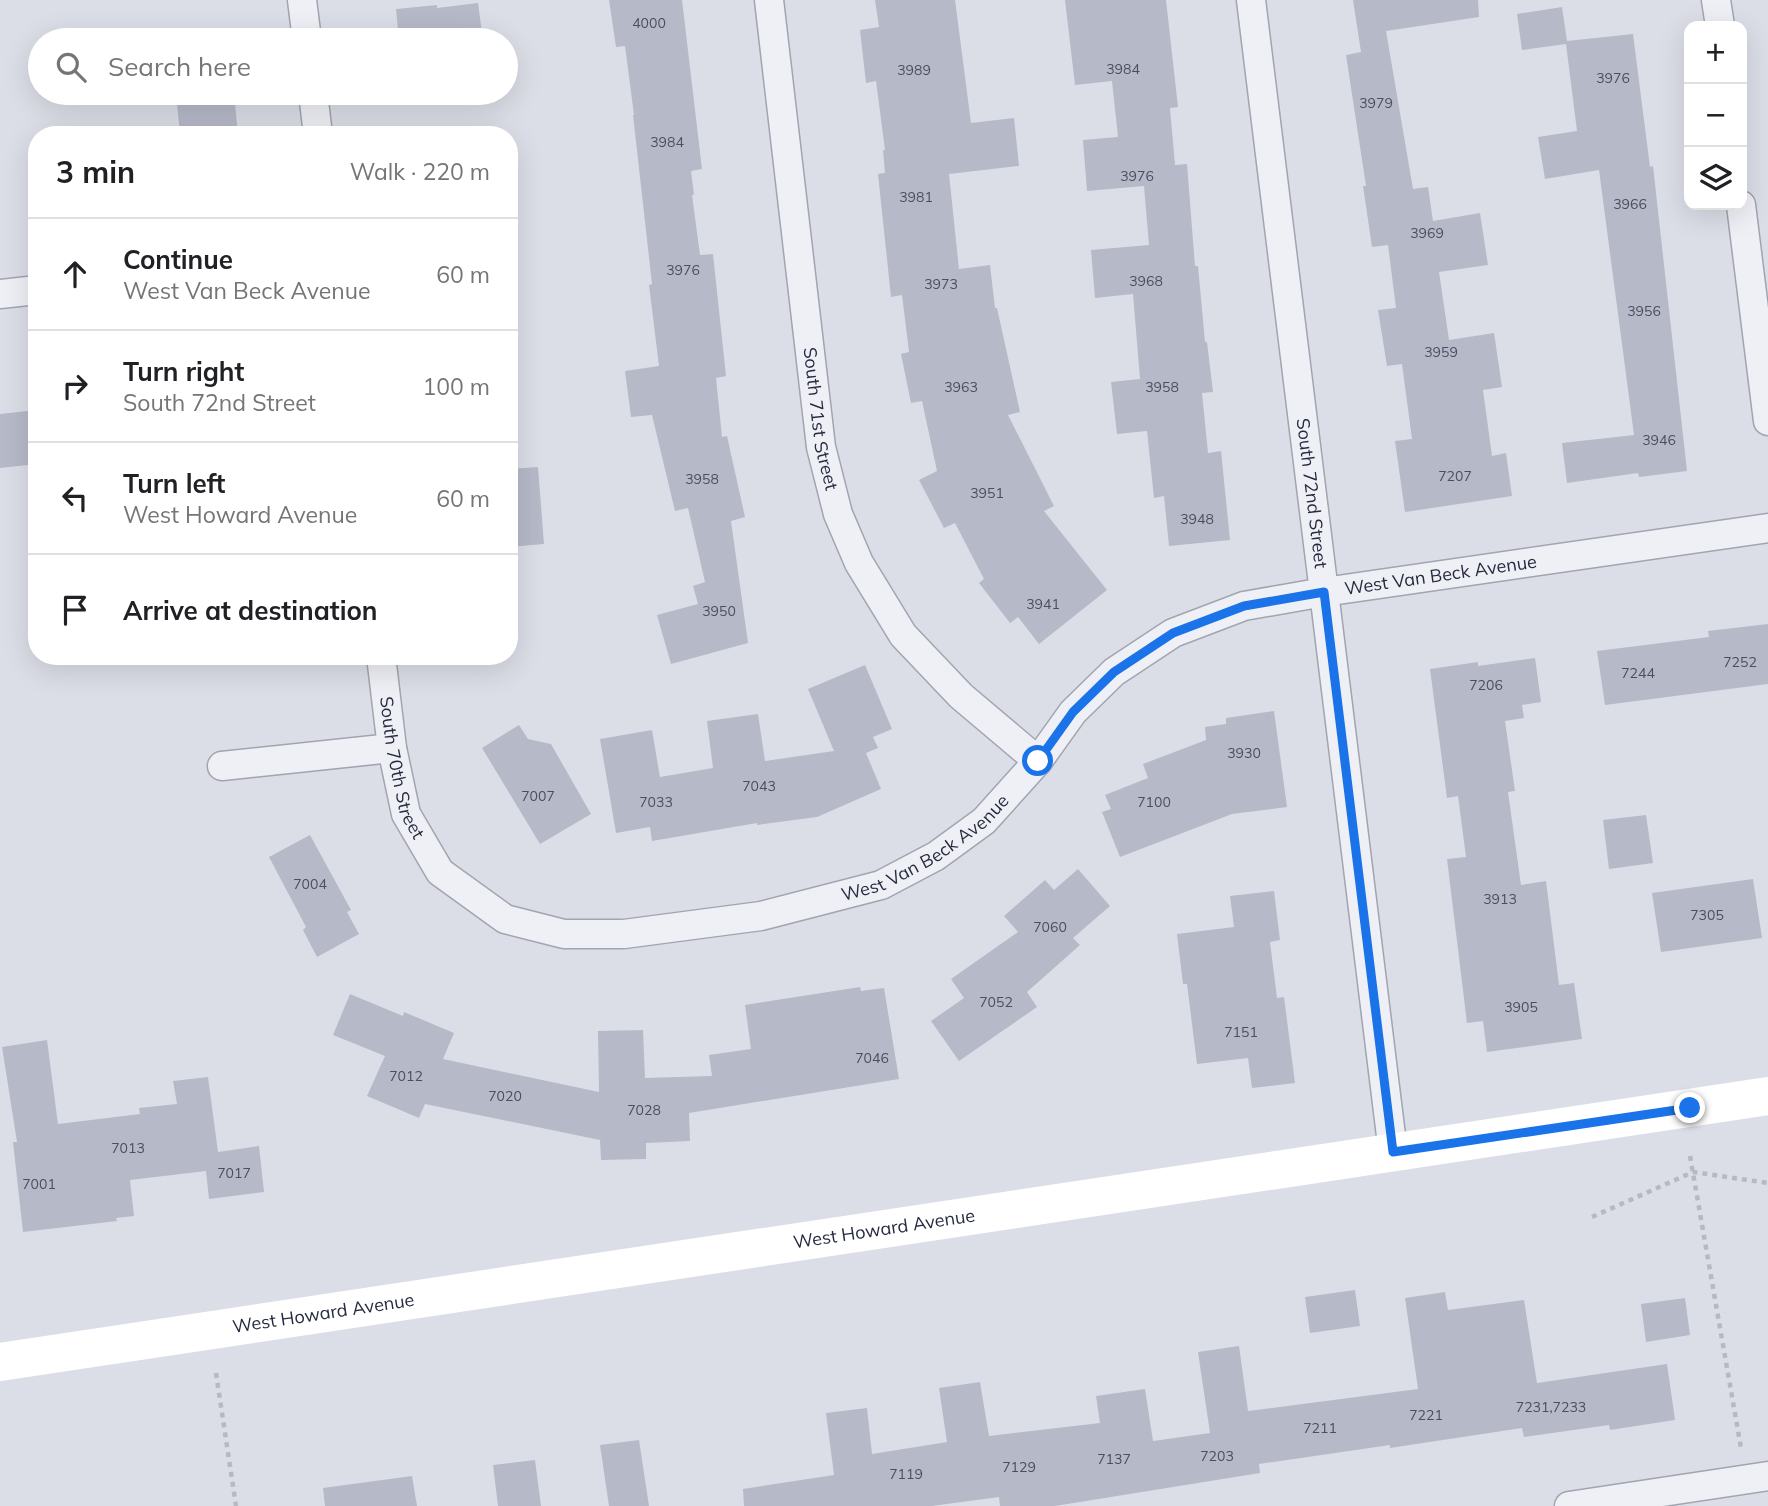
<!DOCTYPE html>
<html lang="en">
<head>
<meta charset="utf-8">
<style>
  body { margin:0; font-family:Mulish,sans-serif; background:#f6f6f6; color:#202124 }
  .controls { position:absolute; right:21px; top:21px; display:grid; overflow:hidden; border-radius:14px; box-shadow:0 7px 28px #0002 }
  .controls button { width:63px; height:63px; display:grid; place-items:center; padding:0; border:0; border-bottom:2px solid #e0e0e0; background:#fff; color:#202124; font:35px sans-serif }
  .stop { position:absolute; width:21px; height:21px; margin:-16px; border:5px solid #1a73e8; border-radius:50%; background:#fff }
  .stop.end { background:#1a73e8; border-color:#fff; box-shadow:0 2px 7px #0008 }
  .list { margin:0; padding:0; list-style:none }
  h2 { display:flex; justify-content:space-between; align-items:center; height:91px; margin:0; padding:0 28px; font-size:30px }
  h2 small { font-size:23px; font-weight:400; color:#757577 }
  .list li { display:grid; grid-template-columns:46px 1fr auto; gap:21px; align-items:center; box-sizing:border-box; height:112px; padding:0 28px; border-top:2px solid #e0e0e0 }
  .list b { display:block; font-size:26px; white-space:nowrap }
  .list p { margin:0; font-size:23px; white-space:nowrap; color:#757577 }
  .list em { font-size:23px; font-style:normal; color:#757577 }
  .icon { flex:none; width:38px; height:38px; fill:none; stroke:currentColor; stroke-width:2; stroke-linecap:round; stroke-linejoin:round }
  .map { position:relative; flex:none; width:1768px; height:1506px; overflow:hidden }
  .search { position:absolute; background:#fff; box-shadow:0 7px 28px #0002; left:28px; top:28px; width:490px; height:77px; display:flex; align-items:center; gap:18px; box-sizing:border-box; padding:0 24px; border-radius:38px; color:#757577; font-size:26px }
  .panel { position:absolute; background:#fff; box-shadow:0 7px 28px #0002; left:28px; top:126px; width:490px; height:539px; border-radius:28px }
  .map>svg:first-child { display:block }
  .building { fill:#b6b9c8 }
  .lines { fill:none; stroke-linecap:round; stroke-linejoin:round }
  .street-casing { stroke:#a1a4b1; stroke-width:31 }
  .path { stroke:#b6b9c2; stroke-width:4.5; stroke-dasharray:5 5; stroke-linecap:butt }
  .street { stroke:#eff0f5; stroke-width:28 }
  .secondary { stroke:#fff; stroke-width:38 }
  .route { stroke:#1a73e8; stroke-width:9 }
  .labels { text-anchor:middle; stroke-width:5; stroke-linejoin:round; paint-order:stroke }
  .number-label { font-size:14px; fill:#494e61 }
  .street-label { font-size:18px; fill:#252a3f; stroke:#ebeef5 }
</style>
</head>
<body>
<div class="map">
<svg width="1768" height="1506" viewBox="0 0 1768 1506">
  <rect width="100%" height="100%" fill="#dcdee7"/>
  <!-- building -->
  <path class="building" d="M609 0H682L702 169 691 171 694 195H692L700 255 713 254 726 376 716 378 722 437 727 436 745 517 731 521 748 643 671 664 657 615 698 604 693 586 705 582 688 508 675 511 652 415 631 417 625 371 659 366 649 285 652 284 633 115H634L625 46 616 47Z
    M875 0H955L971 123 1014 118 1019 166 949 174 959 269 990 265 995 308H997L1020 412 1008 415 1054 506 1044 511 1107 590 1039 644 1018 617 1010 623 979 583 984 579 955 523 944 528 919 480 937 471 922 401 911 403 901 354 909 352 902 295 891 297 878 174 885 173 883 150H885L876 81 866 83 860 30 879 27Z
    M1065 0H1166L1178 107 1170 108 1175 165 1187 164 1195 266H1198L1205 342H1207L1213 392 1202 393 1208 453 1221 451 1230 540 1169 546 1164 496 1154 498 1147 431 1117 434 1111 382 1140 379 1133 294 1095 298 1091 250 1149 245 1144 186 1087 191 1083 140 1118 137 1112 81 1075 85Z
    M1353 0H1478L1479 17 1386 31 1413 189 1428 187 1433 221 1480 213 1488 265 1439 272 1449 340 1494 333 1502 387 1483 390 1492 456 1506 453 1512 496 1405 512 1395 441 1412 439 1402 364 1387 366 1378 310 1396 308 1388 245 1372 247 1363 186H1366L1346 55 1361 52Z
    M478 3 483 40H399L396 9 437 5V8Z
    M1562 7 1567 41 1633 34 1650 167 1653 166 1687 471 1639 477 1638 473 1567 483 1562 443 1634 435 1599 170 1545 179 1538 137 1577 131 1566 44 1522 50 1517 14Z
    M176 93H234L238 135H180Z
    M435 93H489V98L436 104Z
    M37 410V464L0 468V414Z
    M538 467 544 544 509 547V469Z
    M1768 624V684L1605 705 1597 651 1709 637 1708 631Z
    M1535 658 1541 702 1522 705 1524 718 1505 721 1515 791 1508 792 1521 885 1546 881 1559 985 1574 983 1582 1039 1487 1052 1483 1021 1467 1023 1447 859 1466 857 1458 796 1447 798 1430 669 1478 662V666Z
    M865 665 892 729 873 737 878 748 866 753 881 789 817 817 757 825V823L652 841 650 827 616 833 600 739 652 730 660 777 713 768 707 721 758 714 765 761 834 751 808 689Z
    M1274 711 1287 807 1232 814 1120 857 1102 812 1111 809 1105 795 1148 778 1143 764 1206 740 1205 727 1226 724V718Z
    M519 725 528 739 551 744 591 814 540 844 482 748Z
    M1646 815 1653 863 1609 869 1603 820Z
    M310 835 351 910 347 912 359 934 317 957 303 930 306 927 269 857Z
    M1078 869 1110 906 1073 938 1080 945 1027 992 1037 1007 959 1061 931 1021 964 998 951 979 1018 932 1004 916 1045 880 1054 890Z
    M1753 879 1762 938 1661 952 1652 893Z
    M1274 891 1280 940 1270 942 1277 998 1284 997 1295 1083 1252 1088 1248 1058 1197 1064 1187 984H1183L1177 934 1234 927 1230 896Z
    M860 987 861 991 884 988 899 1079 689 1113 690 1141 646 1143V1159L601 1160 600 1140 425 1104 419 1118 367 1096 385 1056 333 1035 350 994 403 1016 404 1012 454 1033 443 1059 599 1092 598 1031 643 1030 645 1078 712 1076 709 1055 751 1049 745 1005Z
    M47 1040 58 1124 140 1114 139 1108 177 1104 173 1081 208 1077 218 1152 259 1146 264 1192 209 1199 206 1171 130 1180 134 1216 116 1218 117 1221 23 1232 13 1142H17L2 1047Z
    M1355 1290 1360 1326 1310 1333 1305 1297Z
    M1445 1292 1448 1310 1524 1300 1537 1383 1667 1364 1675 1420 1610 1430 1609 1425 1524 1437 1522 1428 1390 1448V1445L1259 1464 1260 1473 1055 1506H1000L999 1497 932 1506H744L743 1489 834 1475 826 1413 867 1408 872 1454 947 1442 939 1388 980 1382 989 1436 1100 1423 1096 1396 1145 1389 1153 1441 1210 1433 1198 1352 1239 1346 1248 1411 1418 1389 1405 1298Z
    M1685 1298 1690 1335 1646 1342 1641 1304Z
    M639 1440 649 1506H609L600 1445Z
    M535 1460 541 1506H498L493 1465Z
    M412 1476 417 1506H325L323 1488Z"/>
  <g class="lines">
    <!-- street casing -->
    <g class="street-casing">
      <g id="street">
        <path d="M302 0 307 40"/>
        <path id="s1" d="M769 0 821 447 838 514 859 563 903 635 961 696 1038 761"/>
        <path id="s2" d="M1251 0 1393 1152"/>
        <path d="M1716 0 1720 26"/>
        <path d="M313 93 318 135"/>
        <path d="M1741 205 1768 421"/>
        <path d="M0 294 37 290"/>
        <path id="s3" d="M381 656 392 748 406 814 440 872 505 919 564 934H624L761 916 881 885 936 856 984 821 1038 761 1073 712 1114 672 1173 633 1244 606 1324 592 1768 528"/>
        <path d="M222 766 392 748"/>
        <path d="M1569 1506 1768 1476"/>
      </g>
    </g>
    <!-- path -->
    <path class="path" d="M1690 1156 1741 1448
      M1592 1217 1693 1172 1768 1183
      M216 1373 236 1506"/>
    <!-- street -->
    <use href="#street" class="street"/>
    <!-- secondary -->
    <path class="secondary" id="s4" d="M0 1362 1768 1096"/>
  </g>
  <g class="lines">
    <!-- route -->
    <path class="route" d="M1038 761 1073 712 1114 672 1173 633 1244 606 1324 592 1393 1152 1690 1108"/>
  </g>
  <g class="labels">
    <!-- number labels -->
    <g class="number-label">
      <text x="649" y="28">4000</text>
      <text x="1123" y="74">3984</text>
      <text x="914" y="75">3989</text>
      <text x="1613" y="83">3976</text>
      <text x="1376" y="108">3979</text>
      <text x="667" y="147">3984</text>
      <text x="1137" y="181">3976</text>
      <text x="916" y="202">3981</text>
      <text x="1630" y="209">3966</text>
      <text x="1427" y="238">3969</text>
      <text x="683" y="275">3976</text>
      <text x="1146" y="286">3968</text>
      <text x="941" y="289">3973</text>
      <text x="1644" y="316">3956</text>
      <text x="1441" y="357">3959</text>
      <text x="961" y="392">3963</text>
      <text x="1162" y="392">3958</text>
      <text x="1659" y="445">3946</text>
      <text x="1455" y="481">7207</text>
      <text x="702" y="484">3958</text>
      <text x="987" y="498">3951</text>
      <text x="1197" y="524">3948</text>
      <text x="1043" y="609">3941</text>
      <text x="719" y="616">3950</text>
      <text x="1740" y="667">7252</text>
      <text x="1638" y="678">7244</text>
      <text x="1486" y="690">7206</text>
      <text x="1244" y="758">3930</text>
      <text x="759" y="791">7043</text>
      <text x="538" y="801">7007</text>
      <text x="656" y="807">7033</text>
      <text x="1154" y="807">7100</text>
      <text x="310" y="889">7004</text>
      <text x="1500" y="904">3913</text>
      <text x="1707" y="920">7305</text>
      <text x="1050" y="932">7060</text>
      <text x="996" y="1007">7052</text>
      <text x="1521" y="1012">3905</text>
      <text x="1241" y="1037">7151</text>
      <text x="872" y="1063">7046</text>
      <text x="406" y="1081">7012</text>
      <text x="505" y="1101">7020</text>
      <text x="644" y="1115">7028</text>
      <text x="128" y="1153">7013</text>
      <text x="234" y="1178">7017</text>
      <text x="39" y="1189">7001</text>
      <text x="1551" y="1412">7231,7233</text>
      <text x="1426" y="1420">7221</text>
      <text x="1320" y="1433">7211</text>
      <text x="1217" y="1461">7203</text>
      <text x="1114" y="1464">7137</text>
      <text x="1019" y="1472">7129</text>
      <text x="906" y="1479">7119</text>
    </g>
    <!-- street labels -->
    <g class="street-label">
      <text dy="6" stroke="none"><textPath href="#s1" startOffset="422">South 71st Street</textPath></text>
      <text dy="6" stroke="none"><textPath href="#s2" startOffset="497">South 72nd Street</textPath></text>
      <text dy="6" stroke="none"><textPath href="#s3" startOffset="1356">West Van Beck Avenue</textPath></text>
      <text dy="6" stroke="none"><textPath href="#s3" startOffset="114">South 70th Street</textPath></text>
      <text dy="6" stroke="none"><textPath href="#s3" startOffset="747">West Van Beck Avenue</textPath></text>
      <text dy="6" stroke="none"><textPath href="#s4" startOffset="894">West Howard Avenue</textPath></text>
      <text dy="6" stroke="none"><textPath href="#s4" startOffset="327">West Howard Avenue</textPath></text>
    </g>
  </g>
</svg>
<div class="controls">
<button>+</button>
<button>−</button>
<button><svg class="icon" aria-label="layers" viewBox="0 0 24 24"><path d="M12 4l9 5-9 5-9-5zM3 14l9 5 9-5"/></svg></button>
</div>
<div class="stop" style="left:1038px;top:761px"></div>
<div class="stop end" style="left:1690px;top:1108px"></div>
<div class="search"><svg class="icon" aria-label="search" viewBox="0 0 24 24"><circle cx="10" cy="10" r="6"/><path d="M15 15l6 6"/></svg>Search here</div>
<section class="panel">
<h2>3 min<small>Walk · 220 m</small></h2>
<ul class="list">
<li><svg class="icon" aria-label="ahead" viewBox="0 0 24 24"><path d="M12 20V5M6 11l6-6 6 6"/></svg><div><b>Continue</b><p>West Van Beck Avenue</p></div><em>60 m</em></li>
<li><svg class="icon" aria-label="right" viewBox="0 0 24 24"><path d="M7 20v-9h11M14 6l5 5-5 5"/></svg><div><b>Turn right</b><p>South 72nd Street</p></div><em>100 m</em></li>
<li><svg class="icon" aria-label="left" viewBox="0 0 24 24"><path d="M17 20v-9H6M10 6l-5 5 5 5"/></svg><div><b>Turn left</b><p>West Howard Avenue</p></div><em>60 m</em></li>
<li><svg class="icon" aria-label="arrive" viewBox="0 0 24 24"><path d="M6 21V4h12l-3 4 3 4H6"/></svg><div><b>Arrive at destination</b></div></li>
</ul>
</section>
</div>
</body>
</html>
